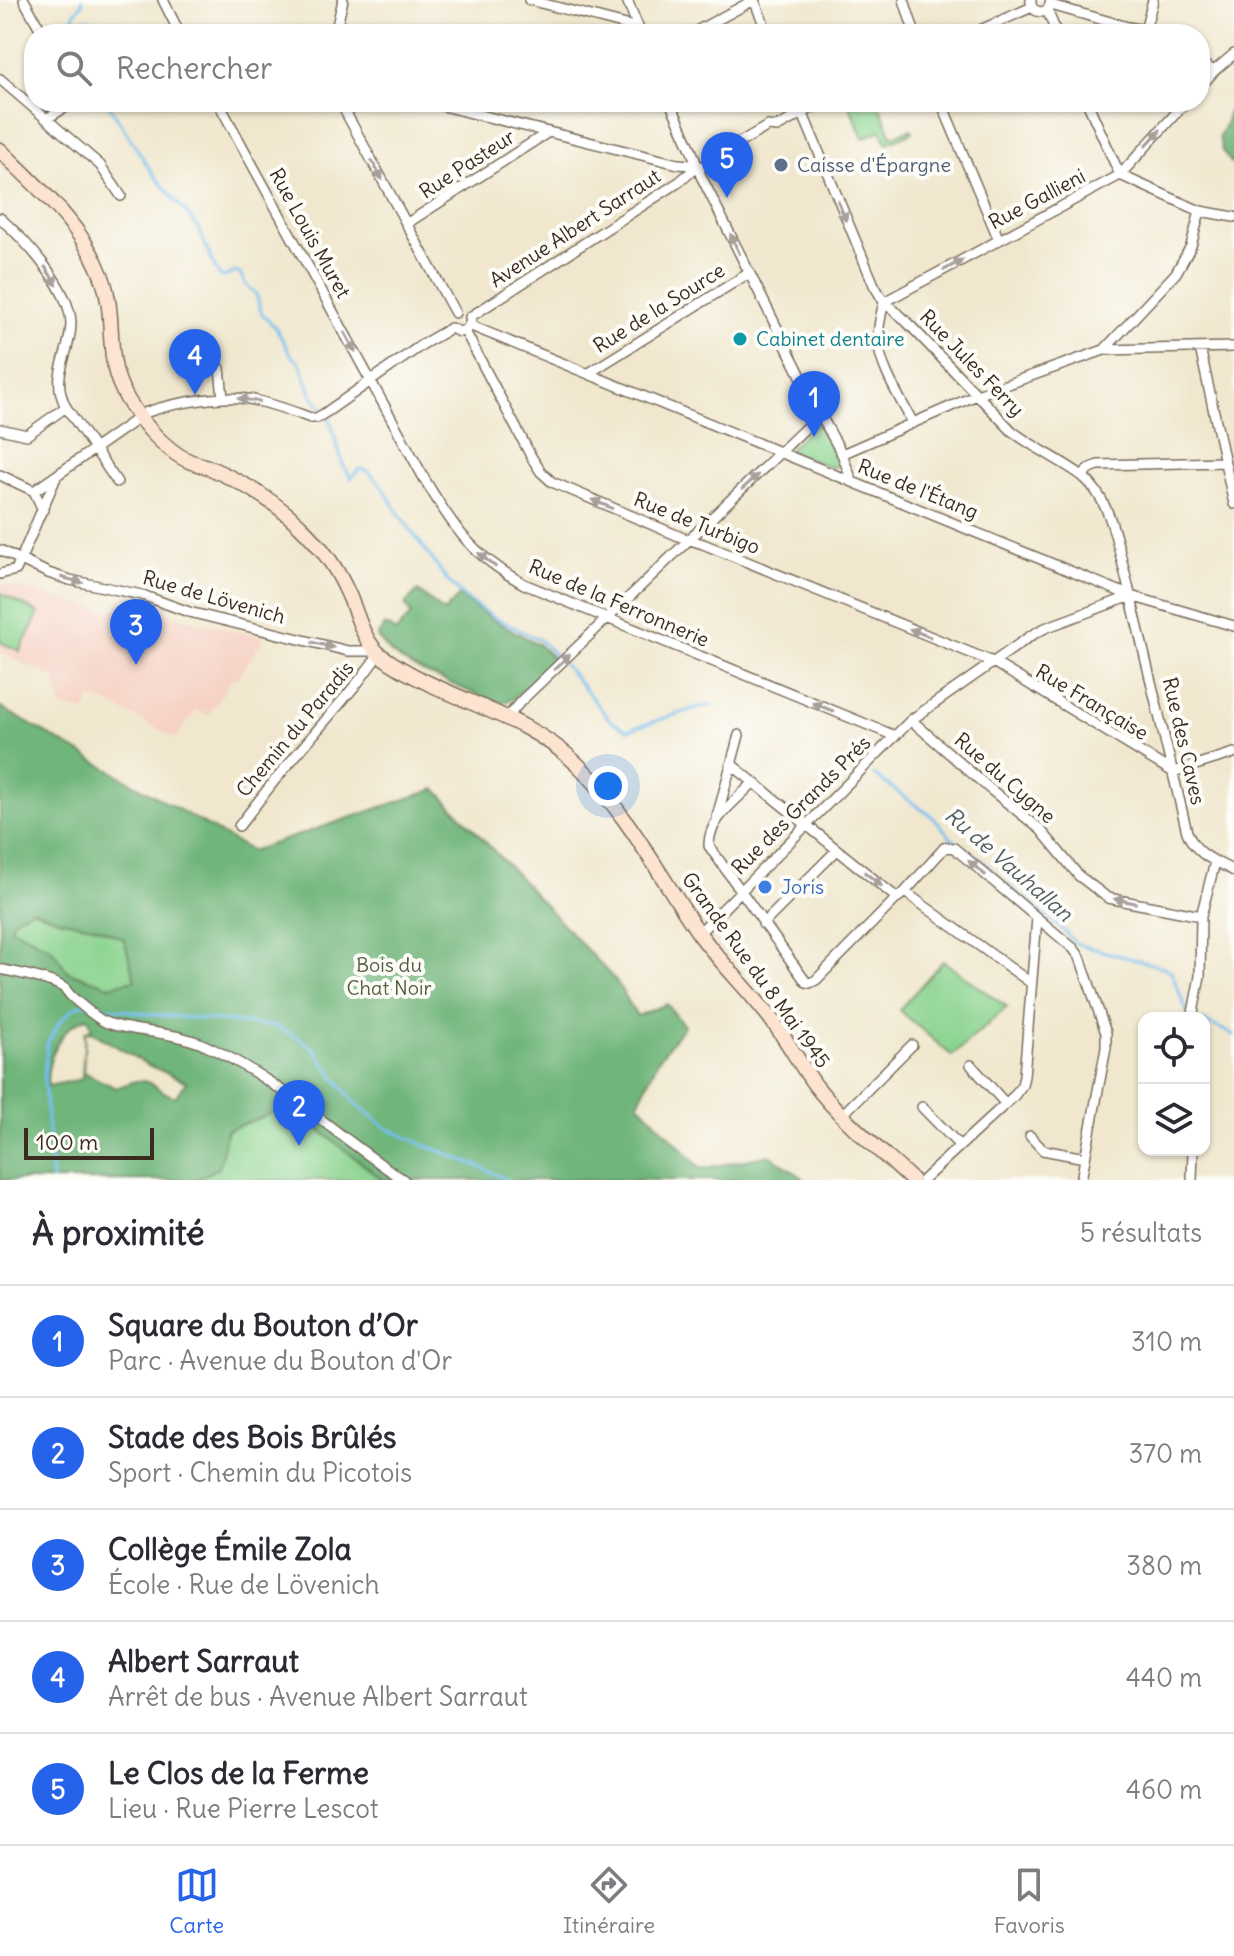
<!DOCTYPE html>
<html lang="fr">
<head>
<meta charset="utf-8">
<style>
  body { margin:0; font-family:Delius,sans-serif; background:#f7f7f7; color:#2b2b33 }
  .controls { position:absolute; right:24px; bottom:24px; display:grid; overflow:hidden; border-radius:16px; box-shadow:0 2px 6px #0004 }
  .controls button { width:72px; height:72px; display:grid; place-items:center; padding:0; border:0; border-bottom:2px solid #e1e1e2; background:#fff; color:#2b2b33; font:40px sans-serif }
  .scale { position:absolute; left:24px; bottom:20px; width:130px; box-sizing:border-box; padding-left:8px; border:4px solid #3b2a1e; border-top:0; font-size:22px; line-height:28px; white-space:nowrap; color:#3b2a1e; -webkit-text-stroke:6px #fdfcf7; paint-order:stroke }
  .you { position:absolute; left:608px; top:786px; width:28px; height:28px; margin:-20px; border:6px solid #fff; border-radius:50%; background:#1a73e8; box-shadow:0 0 0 12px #1a73e833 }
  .badge { display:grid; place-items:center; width:52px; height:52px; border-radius:50%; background:#2563eb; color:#fff; font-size:26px; font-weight:700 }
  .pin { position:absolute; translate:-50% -66px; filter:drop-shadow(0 2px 4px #0008) }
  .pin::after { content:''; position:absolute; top:42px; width:28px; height:24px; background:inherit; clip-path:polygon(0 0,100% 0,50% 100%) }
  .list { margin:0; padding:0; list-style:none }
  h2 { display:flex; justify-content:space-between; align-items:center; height:104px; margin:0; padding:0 32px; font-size:34px }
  h2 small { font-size:26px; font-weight:400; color:#7c7c81 }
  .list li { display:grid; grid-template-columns:52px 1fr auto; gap:24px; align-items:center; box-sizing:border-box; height:112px; padding:0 32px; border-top:2px solid #e1e1e2 }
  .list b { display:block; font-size:30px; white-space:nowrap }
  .list p { margin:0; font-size:26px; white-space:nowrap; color:#7c7c81 }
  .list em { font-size:26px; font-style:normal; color:#7c7c81 }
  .icon { flex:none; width:44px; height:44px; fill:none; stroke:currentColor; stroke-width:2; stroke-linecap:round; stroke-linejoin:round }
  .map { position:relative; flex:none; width:1234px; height:1180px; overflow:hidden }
  .search { position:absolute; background:#fff; box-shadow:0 2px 6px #0004; left:24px; right:24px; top:24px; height:88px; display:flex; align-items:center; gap:20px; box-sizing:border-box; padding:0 28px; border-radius:32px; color:#7c7c81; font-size:30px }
  .sheet { height:664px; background:#fff }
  nav { display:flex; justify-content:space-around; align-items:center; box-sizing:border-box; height:112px; border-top:2px solid #e1e1e2; background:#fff; font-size:22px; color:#7c7c81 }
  nav a { display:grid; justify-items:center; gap:4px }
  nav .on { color:#2563eb }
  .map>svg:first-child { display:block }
  .built { fill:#f6d2c4 }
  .green { fill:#8ad38f; stroke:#627e56; stroke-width:2 }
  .forest { fill:#6fb57a; stroke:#55704c; stroke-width:2; fill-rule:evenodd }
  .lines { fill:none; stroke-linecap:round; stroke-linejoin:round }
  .stream { stroke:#77bfef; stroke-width:3 }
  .minor-casing { stroke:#7a6c5c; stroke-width:12 }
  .secondary-casing { stroke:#7a6c5c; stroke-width:17 }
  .minor { stroke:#fff; stroke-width:9 }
  .secondary { stroke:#fde4d0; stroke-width:14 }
  .oneway { fill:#a79f9a }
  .service-dot { fill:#5c6f8a; stroke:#fdfcf7; stroke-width:3 }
  .culture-dot { fill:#0f9aa8; stroke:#fdfcf7; stroke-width:3 }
  .shop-dot { fill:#3f7fe0; stroke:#fdfcf7; stroke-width:3 }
  .labels { text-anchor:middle; stroke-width:8; stroke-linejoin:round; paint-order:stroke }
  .street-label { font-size:20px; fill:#3b2a1e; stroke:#fdfcf7 }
  .service-label { font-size:20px; fill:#4e5e75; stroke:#fdfcf7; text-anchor:start }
  .culture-label { font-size:20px; fill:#0d838f; stroke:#fdfcf7; text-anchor:start }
  .shop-label { font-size:20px; fill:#366cbe; stroke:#fdfcf7; text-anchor:start }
  .park-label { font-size:20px; fill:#535d40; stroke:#fdfcf7 }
  .water-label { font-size:22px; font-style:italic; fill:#505e67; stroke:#fdfcf7 }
</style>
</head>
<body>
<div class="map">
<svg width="1234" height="1180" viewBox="0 0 1234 1180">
  <rect width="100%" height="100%" fill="#fdfcf7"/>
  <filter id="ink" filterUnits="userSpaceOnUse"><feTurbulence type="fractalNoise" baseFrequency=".0125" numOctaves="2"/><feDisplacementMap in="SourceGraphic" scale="16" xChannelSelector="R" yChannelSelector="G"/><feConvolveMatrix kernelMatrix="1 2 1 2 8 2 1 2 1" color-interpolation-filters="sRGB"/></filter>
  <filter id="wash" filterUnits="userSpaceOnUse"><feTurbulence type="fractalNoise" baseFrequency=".006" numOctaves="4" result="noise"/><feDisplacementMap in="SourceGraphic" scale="32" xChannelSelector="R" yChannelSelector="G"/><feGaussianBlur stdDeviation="1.8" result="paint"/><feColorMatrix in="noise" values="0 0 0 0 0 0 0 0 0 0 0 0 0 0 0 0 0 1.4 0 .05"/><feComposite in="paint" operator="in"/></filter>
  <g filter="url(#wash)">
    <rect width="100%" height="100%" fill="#f0e7ce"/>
    <!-- built -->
    <path class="built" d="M0 583 110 612 126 603 227 629 265 637 237 679 233 677 208 715 196 710 175 738 105 702 90 699 86 712 60 706 56 679 0 652Z"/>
    <!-- green -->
    <path class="green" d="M848 102H878L892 136 911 129 913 132 887 143 881 130 863 138Z
      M815 425 820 426 838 459V463L835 467H829L790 451 791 447Z
      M0 593 39 613 20 651 0 642Z
      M31 909 58 919 97 927 124 939 135 980 109 986 68 972 51 948 11 928 14 919Z
      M943 961 1007 1007 952 1056 899 1010Z
      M286 1108H293L382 1179 388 1180H194L219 1168 226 1130Z"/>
    <!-- forest -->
    <path class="forest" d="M1232 103H1234V166L1222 151 1219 136C1227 127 1226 115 1232 103Z
      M418 591 444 612 459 596 493 620 538 644 555 660 513 699 499 704 414 668 392 654 377 637 385 625 396 632 411 615 405 604Z
      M0 707 251 851 436 789 616 981 637 1016 667 1004 684 1026 658 1060 638 1103 701 1169 770 1155 806 1180H388L382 1179 293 1109 287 1108 227 1130 219 1168 194 1180H0ZM32 909 58 919 97 927 124 939 135 980 109 986 68 972 51 948 11 928 14 919ZM88 1017 92 1028 85 1032 82 1079 48 1086C45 1069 54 1045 66 1031 71 1025 81 1020 88 1017ZM90 1031 148 1065 187 1082 175 1097C161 1094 151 1078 136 1081 129 1083 122 1086 116 1088L83 1072 85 1033Z"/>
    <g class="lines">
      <!-- stream -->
      <path class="stream" d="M82 0V4L74 14 73 17 77 21 86 19 90 20V31L93 34
        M107 102 153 174 197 226 216 270 220 276 224 277 236 272 240 274 246 285 256 294 262 314 276 328 291 355 300 363 311 393 330 420 343 465 351 478 359 469 368 471 382 486 399 514 448 581 465 598 493 617 540 640 557 657
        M564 664 611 721 628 730 696 708 714 705
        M874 775 934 818 953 840 980 859 1002 880 1064 931 1074 942 1083 946 1163 967 1171 971 1187 1012 1197 1018
        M1204 1021 1234 1035
        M52 1180 44 1079 47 1044 59 1023 73 1009 83 1004 91 1003 104 1007 148 1014 275 1026 299 1038 312 1047 353 1101 385 1127 424 1145 479 1166 507 1180"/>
    </g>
  </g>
  <g filter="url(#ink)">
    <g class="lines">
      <!-- minor casing -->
      <g class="minor-casing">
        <path id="minor" d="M24 0 43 34
          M163 0 180 34
          M529 0 638 28
          M627 0 641 34
          M754 0 768 34
          M904 0 915 34
          M1031 0C1030 8 1035 12 1043 12L1049 8 1051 0
          M1051 5 1128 27 1145 30 1154 34
          M1047 10 1057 34
          M1145 30 1153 0
          M335 34 343 0
          M691 34 754 0
          M971 34 1032 7
          M1200 62 1214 71
          M0 79 100 165 121 196
          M1200 87 1214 71 1234 54
          M218 102 425 480C455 530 472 555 524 584L895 736
          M340 102 455 313
          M427 102 678 164 704 166 732 151 737 144 768 126 777 127 823 102
          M670 102 691 149 701 176 820 414 842 454 852 481
          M798 102 874 285 884 302 902 317 1012 431C1034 448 1059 459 1081 475 1108 496 1115 534 1123 565L1187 832C1195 854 1215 861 1234 871
          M941 102 999 240
          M1087 102 1120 175 1200 211 1234 217
          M46 119 74 102
          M0 218C25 240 70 288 71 323 71 355 49 375 66 407L117 482
          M406 224 547 133
          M884 302 1120 175 1186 102
          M884 302C881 314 878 327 878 340 879 366 901 400 913 423
          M469 325 1131 596
          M451 328 459 332 467 329 471 322 470 317 679 182 697 167
          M465 331 532 458 541 472 552 482 681 537 703 544 993 662 1173 772 1234 753
          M1200 348 1234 504
          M1104 350 1234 347
          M207 360 220 368 223 398
          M589 373 749 273
          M0 429 27 435 66 407
          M842 454 977 395 1104 350 1176 273 1191 246 1200 211
          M0 475 34 491 43 510
          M1083 476 1088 469 1098 465 1225 462
          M34 491 57 475
          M0 550 48 573 70 580 142 595 189 612 348 651H376
          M0 574 16 570 57 475 147 412C177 402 228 393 258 401 276 405 294 412 311 418H317L328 411 423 344 451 328
          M507 718 520 702 820 414
          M911 720 990 789 1040 829 1079 876 1108 898 1201 916
          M731 764 897 898
          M754 782C737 800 708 819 709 846L806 982 810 983 816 980 897 898 905 892 945 847 954 848 1073 948 1080 957 1106 1033V1048L1081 1180
          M717 817 739 735
          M239 826 275 780 359 681 379 654
          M905 892 1031 983
          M763 924 837 850
          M698 931 704 928 911 720 1032 635 1045 628 1131 596 1234 626
          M0 969C16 973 52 979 64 988 67 990 69 995 72 997 80 1004 97 1019 107 1023 137 1033 171 1031 202 1044 277 1077 336 1136 404 1180
          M1192 1018 1200 976 1201 916 1215 862
          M971 1065 1005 1103
          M922 1107 959 1145
          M842 1115 912 1045
          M1030 1136 1043 1150 1085 1158
          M923 1180 1014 1096 1022 1085 1024 1076 1037 918
          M1192 1180 1193 1150"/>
      </g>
      <!-- secondary casing -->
      <g class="secondary-casing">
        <path id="secondary" d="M0 150C39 189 82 224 102 277 114 310 108 337 115 369 120 391 135 413 150 430 161 442 175 455 189 461 196 464 203 465 210 468 242 482 275 501 300 526 319 544 335 565 346 589 357 610 362 643 383 657 443 700 522 711 577 764 627 812 659 875 698 932 719 961 745 986 767 1014 785 1036 798 1062 815 1085 843 1121 880 1150 912 1180"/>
      </g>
      <!-- minor -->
      <use href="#minor" class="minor"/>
      <!-- secondary -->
      <use href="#secondary" class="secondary"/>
    </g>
    <!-- one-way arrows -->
    <defs><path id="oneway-solid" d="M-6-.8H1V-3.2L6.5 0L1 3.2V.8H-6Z" transform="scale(2)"/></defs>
    <g class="oneway">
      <use href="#oneway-solid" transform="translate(1153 138) rotate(-48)"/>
      <use href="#oneway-solid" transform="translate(377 170) rotate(61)"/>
      <use href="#oneway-solid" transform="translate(842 211) rotate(67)"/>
      <use href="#oneway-solid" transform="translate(735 244) rotate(-115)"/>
      <use href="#oneway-solid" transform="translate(953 265) rotate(-29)"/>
      <use href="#oneway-solid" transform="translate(51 276) rotate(57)"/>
      <use href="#oneway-solid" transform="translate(350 342) rotate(61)"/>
      <use href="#oneway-solid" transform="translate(249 400) rotate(-172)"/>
      <use href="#oneway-solid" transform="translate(750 482) rotate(-43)"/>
      <use href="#oneway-solid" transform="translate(602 504) rotate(-157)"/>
      <use href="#oneway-solid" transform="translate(487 560) rotate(-141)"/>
      <use href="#oneway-solid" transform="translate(72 580) rotate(14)"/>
      <use href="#oneway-solid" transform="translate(920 633) rotate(-158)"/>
      <use href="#oneway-solid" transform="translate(323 645) rotate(14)"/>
      <use href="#oneway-solid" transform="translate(562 662) rotate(-44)"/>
      <use href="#oneway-solid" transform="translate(823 707) rotate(-158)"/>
      <use href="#oneway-solid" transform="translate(977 868) rotate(-140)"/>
      <use href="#oneway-solid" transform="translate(873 879) rotate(39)"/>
      <use href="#oneway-solid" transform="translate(1125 901) rotate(-169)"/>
    </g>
  </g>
  <!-- markers -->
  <circle class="service-dot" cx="781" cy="165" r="8"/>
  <circle class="culture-dot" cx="740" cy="339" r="8"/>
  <circle class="shop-dot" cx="765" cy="887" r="8"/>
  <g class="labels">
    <!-- street labels -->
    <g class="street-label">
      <text transform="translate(467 164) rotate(-33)" y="7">Rue Pasteur</text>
      <text transform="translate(1037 199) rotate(-28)" y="7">Rue Gallieni</text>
      <text transform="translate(575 228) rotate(-33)" y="7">Avenue Albert Sarraut</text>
      <text transform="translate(310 233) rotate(61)" y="7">Rue Louis Muret</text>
      <text transform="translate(659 308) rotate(-32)" y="7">Rue de la Source</text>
      <text transform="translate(972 363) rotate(46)" y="7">Rue Jules Ferry</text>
      <text transform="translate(918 489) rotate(22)" y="7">Rue de l'Étang</text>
      <text transform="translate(697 523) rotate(22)" y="7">Rue de Turbigo</text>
      <text transform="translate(214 597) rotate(16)" y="7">Rue de Lövenich</text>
      <text transform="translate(619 603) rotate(23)" y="7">Rue de la Ferronnerie</text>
      <text transform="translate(1092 702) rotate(31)" y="7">Rue Française</text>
      <text transform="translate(295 729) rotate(-50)" y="7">Chemin du Paradis</text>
      <text transform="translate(1184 741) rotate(77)" y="7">Rue des Caves</text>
      <text transform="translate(1005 778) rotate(41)" y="7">Rue du Cygne</text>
      <text transform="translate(801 805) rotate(-45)" y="7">Rue des Grands Prés</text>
      <text transform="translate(756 970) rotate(54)" y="7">Grande Rue du 8 Mai 1945</text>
    </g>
    <!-- service labels -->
    <g class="service-label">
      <text x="797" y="172">Caisse d'Épargne</text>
    </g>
    <!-- culture labels -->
    <g class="culture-label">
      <text x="756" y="346">Cabinet dentaire</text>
    </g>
    <!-- shop labels -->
    <g class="shop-label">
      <text x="781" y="894">Joris</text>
    </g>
    <!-- park labels -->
    <g class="park-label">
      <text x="389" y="972">Bois du<tspan x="389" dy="23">Chat Noir</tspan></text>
    </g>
    <!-- water labels -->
    <g class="water-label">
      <text transform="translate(1009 864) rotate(41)" y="8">Ru de Vauhallan</text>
    </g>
  </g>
</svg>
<div class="controls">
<button><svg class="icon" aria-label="locate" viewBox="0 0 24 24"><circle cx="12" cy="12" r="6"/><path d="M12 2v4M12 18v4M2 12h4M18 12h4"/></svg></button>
<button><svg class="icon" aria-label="layers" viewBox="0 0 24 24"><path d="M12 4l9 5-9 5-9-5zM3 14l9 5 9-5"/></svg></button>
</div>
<div class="scale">100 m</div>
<div class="you"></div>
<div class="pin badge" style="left:814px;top:437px">1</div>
<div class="pin badge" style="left:299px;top:1146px">2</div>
<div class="pin badge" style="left:136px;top:665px">3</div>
<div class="pin badge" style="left:195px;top:395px">4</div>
<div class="pin badge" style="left:727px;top:198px">5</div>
<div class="search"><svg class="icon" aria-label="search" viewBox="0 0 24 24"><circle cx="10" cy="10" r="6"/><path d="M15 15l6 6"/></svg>Rechercher</div>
</div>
<section class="sheet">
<h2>À proximité<small>5 résultats</small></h2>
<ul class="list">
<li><span class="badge">1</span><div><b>Square du Bouton d’Or</b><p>Parc · Avenue du Bouton d'Or</p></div><em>310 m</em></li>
<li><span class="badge">2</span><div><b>Stade des Bois Brûlés</b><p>Sport · Chemin du Picotois</p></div><em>370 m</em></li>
<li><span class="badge">3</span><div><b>Collège Émile Zola</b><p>École · Rue de Lövenich</p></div><em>380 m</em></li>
<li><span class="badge">4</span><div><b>Albert Sarraut</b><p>Arrêt de bus · Avenue Albert Sarraut</p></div><em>440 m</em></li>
<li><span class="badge">5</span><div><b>Le Clos de la Ferme</b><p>Lieu · Rue Pierre Lescot</p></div><em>460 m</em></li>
</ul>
</section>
<nav>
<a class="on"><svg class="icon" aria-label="map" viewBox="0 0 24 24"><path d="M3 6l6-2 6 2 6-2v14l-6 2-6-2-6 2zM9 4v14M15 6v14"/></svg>Carte</a>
<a><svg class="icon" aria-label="directions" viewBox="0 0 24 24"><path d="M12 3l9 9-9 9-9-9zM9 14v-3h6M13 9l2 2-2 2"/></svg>Itinéraire</a>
<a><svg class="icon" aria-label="saved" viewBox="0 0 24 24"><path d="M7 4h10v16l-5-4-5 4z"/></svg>Favoris</a>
</nav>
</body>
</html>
